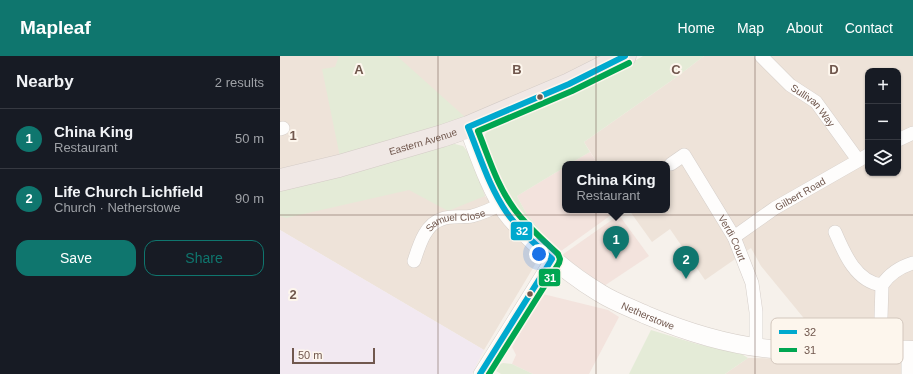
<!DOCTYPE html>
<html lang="en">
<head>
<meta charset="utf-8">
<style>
  body { margin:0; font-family:Helvetica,sans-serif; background:#20242c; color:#f1f3f6 }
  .controls { position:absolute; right:12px; top:12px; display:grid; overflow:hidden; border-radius:8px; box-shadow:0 1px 3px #0004 }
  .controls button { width:36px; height:36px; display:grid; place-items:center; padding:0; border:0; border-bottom:1px solid #363941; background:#171b24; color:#f1f3f6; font:20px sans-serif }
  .scale { position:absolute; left:12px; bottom:10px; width:83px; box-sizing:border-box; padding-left:4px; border:2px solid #71584e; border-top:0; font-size:11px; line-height:14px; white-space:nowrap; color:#71584e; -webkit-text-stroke:3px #fdf6ed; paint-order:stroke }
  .you { position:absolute; left:259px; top:198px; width:14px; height:14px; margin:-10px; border:3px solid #fff; border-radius:50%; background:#1a73e8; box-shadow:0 0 0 6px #1a73e833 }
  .badge { display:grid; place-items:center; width:26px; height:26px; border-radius:50%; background:#0f766e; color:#fff; font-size:13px; font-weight:700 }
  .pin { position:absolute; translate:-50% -33px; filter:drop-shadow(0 1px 2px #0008) }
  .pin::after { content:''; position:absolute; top:21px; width:14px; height:12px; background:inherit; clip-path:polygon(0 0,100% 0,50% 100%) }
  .popup { position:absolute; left:282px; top:105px; width:108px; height:52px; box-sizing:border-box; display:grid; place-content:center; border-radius:8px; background:#171b24; filter:drop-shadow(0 1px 3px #0005); font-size:13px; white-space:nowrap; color:#9ea1a6 }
  .popup b { font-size:15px; color:#f1f3f6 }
  .popup::after { content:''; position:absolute; left:50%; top:100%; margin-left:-8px; border:8px solid transparent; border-top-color:#171b24 }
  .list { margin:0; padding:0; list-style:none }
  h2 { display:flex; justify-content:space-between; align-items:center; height:52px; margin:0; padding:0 16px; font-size:17px }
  h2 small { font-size:13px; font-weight:400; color:#9ea1a6 }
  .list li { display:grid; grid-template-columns:26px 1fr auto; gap:12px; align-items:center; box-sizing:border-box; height:60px; padding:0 16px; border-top:1px solid #363941 }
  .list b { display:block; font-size:15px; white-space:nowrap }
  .list p { margin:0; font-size:13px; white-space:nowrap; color:#9ea1a6 }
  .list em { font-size:13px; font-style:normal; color:#9ea1a6 }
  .actions { display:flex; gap:8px; padding:12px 16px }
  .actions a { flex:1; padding:9px 0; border:1px solid #0f766e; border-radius:12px; text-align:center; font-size:14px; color:#0f766e }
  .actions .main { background:#0f766e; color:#fff }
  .icon { flex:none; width:22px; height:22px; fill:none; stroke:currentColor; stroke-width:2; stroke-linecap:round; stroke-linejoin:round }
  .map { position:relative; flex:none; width:633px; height:318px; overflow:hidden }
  header { display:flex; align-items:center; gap:24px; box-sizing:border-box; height:56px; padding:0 20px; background:#0f766e; color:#fff }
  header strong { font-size:19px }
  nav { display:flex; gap:22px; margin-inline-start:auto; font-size:14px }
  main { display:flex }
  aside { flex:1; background:#171b24 }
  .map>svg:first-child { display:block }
  .residential { fill:#eee3d9; fill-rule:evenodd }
  .commercial { fill:#f3e3dd }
  .education { fill:#f2e9f1 }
  .green { fill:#e4ebd7 }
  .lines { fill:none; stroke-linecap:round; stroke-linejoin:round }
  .street-casing { stroke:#d5cec9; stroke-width:14 }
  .secondary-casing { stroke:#d5cec8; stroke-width:19 }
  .highway-casing { stroke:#d4ccc7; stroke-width:23 }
  .street { stroke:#fefdfc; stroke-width:13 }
  .secondary { stroke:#fefdfc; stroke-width:18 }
  .highway { stroke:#f0e8e5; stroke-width:22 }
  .bus-1-casing { stroke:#fdf6ed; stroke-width:9 }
  .bus-2-casing { stroke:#fdf6ed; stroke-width:9 }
  .bus-1 { stroke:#00a9ce; stroke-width:6 }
  .bus-2 { stroke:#00a651; stroke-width:6 }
  .grid { fill:none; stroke:#71584e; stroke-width:1; stroke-opacity:0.55 }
  .bus-dot { fill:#71584e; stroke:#fdf6ed; stroke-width:1.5 }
  .labels { text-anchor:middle; stroke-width:4; stroke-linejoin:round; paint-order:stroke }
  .street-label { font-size:10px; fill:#71584e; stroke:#fdf6ed }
  .key { fill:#fdf6ed; stroke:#d3c7bd; stroke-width:1 }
  .key-label { font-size:11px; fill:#71584e }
  .grid-label { font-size:13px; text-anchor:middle; font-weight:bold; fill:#71584e; stroke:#fdf6ed; stroke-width:4; stroke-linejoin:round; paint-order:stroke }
  .line-badge { stroke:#fdf6ed; stroke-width:1.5 }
  .badge-label { font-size:11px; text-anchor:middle; font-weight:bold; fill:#fff }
</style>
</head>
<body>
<header>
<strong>Mapleaf</strong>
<nav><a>Home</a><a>Map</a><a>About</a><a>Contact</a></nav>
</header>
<main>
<aside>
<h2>Nearby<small>2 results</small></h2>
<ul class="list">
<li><span class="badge">1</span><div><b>China King</b><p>Restaurant</p></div><em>50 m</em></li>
<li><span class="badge">2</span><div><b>Life Church Lichfield</b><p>Church · Netherstowe</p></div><em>90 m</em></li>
</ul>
<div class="actions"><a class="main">Save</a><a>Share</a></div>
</aside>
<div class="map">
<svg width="633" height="318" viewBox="0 0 633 318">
  <rect width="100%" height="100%" fill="#f6f1eb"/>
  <!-- residential -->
  <path class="residential" d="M0 0H329L175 65 60 101 0 113Z
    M424 0H633V318H445L468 302 515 303 523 288 527 266 481 210 471 192 425 224 390 173 372 186 349 154H387V108H318L304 86 398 20ZM588 15H618V117H588Z
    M183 90 189 98 205 140 259 202 204 294 0 174V135Z"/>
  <!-- commercial -->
  <path class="commercial" d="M310 96 318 108H289Z
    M285 111V154H338L281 195 264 179 246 157 237 140Z
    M339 159 369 200 324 230 282 199Z
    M263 238 328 254 339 261 309 318H253L232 308 236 299 232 291Z"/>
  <!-- education -->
  <path class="education" d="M0 174 204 294 192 318H0Z"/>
  <!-- green -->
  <path class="green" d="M59 0H117L185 61 60 101 42 13 55 11Z
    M363 0H424L398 20 304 86 310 96 289 108H285V111L237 140 246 157 264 179 260 181 253 177 220 134 202 93 203 83 207 75 334 17Z
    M171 87 183 90 189 98 205 140 168 155 129 134 6 162 0 160V135L51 122Z
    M371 274 417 288 460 297 468 302 445 318H349Z
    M223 307 232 308 253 318H221L213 313 217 309Z"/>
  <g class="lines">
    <!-- street casing -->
    <g class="street-casing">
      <g id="street">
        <path id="s1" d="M481 0 510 29 536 46 578 104"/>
        <path d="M0 73 3 72"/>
        <path d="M618 84 633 77"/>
        <path id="s2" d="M391 108 404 99 454 181 472 227 476 256V291"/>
        <path d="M555 176C564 197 576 226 602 229"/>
        <path id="s3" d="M454 181 495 152 588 99"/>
        <path id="s4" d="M134 205C139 190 145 168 162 163 171 159 183 162 192 160 203 157 212 153 221 148"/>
        <path d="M600 294 602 229C610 217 620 211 633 207"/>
        <path d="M200 318 272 203"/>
        <path d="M628 318V293"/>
      </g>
    </g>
    <!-- secondary casing -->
    <g class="secondary-casing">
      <g id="secondary">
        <path id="s5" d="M188 71C199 99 209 131 226 156 236 170 248 180 260 191 278 208 298 224 320 237 334 246 351 252 366 259 411 278 457 292 506 294 548 296 591 292 633 294"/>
      </g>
    </g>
    <!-- highway casing -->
    <g class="highway-casing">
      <g id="highway">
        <path id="s6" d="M0 124 59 110 162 80 188 71 289 28 345 0"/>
      </g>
    </g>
    <!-- street -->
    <use href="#street" class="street"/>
    <!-- secondary -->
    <use href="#secondary" class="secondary"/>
    <!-- highway -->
    <use href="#highway" class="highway"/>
    <!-- bus-1 casing -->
    <g class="bus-1-casing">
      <path id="bus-1" d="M200 318 272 203C256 189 240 175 227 157 209 131 200 100 188 71L289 28 345 0"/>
    </g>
    <!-- bus-2 casing -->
    <g class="bus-2-casing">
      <path id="bus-2" d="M209 318 279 207 280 203 278 198C263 184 247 170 235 154 217 130 209 102 198 75L292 35 349 7"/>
    </g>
    <!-- bus-1 -->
    <use href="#bus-1" class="bus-1"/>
    <!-- bus-2 -->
    <use href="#bus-2" class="bus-2"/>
  </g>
  <!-- grid -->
  <path class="grid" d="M158 0V318M316 0V318M475 0V318M0 159H633"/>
  <!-- markers -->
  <g class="bus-dot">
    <circle cx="260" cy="41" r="3.5"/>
    <circle cx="250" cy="238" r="3.5"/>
  </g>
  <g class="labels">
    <!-- street labels -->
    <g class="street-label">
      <text dy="4" stroke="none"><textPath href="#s1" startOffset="72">Sullivan Way</textPath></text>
      <text dy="4" stroke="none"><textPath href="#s6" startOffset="148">Eastern Avenue</textPath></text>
      <text dy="4" stroke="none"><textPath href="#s3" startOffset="79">Gilbert Road</textPath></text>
      <text dy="4" stroke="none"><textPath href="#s4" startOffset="65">Samuel Close</textPath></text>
      <text dy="4" stroke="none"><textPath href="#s2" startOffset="112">Verdi Court</textPath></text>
      <text dy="4" stroke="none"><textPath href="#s5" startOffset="271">Netherstowe</textPath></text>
    </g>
  </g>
  <!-- legend -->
  <rect x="491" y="262" width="132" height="46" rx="6" class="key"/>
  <rect x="499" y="274" width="18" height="4" fill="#00a9ce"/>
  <rect x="499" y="292" width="18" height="4" fill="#00a651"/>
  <g class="key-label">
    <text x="524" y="280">32</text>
    <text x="524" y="298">31</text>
  </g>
  <g class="grid-label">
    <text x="79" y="18">A</text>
    <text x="237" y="18">B</text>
    <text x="396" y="18">C</text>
    <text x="554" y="18">D</text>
    <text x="13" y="84">1</text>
    <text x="13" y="243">2</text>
  </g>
  <g class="line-badge">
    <rect x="230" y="165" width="23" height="20" rx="4" fill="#00a9ce"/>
    <rect x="258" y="212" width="23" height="19" rx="4" fill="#00a651"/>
  </g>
  <g class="badge-label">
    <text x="242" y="179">32</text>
    <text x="270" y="226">31</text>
  </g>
</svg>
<div class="controls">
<button>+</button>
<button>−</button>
<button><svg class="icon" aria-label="layers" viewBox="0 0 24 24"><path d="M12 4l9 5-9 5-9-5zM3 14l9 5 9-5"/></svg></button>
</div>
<div class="scale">50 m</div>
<div class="you"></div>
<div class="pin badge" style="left:336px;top:203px">1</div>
<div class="popup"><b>China King</b>Restaurant</div>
<div class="pin badge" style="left:406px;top:223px">2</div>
</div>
</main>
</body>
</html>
